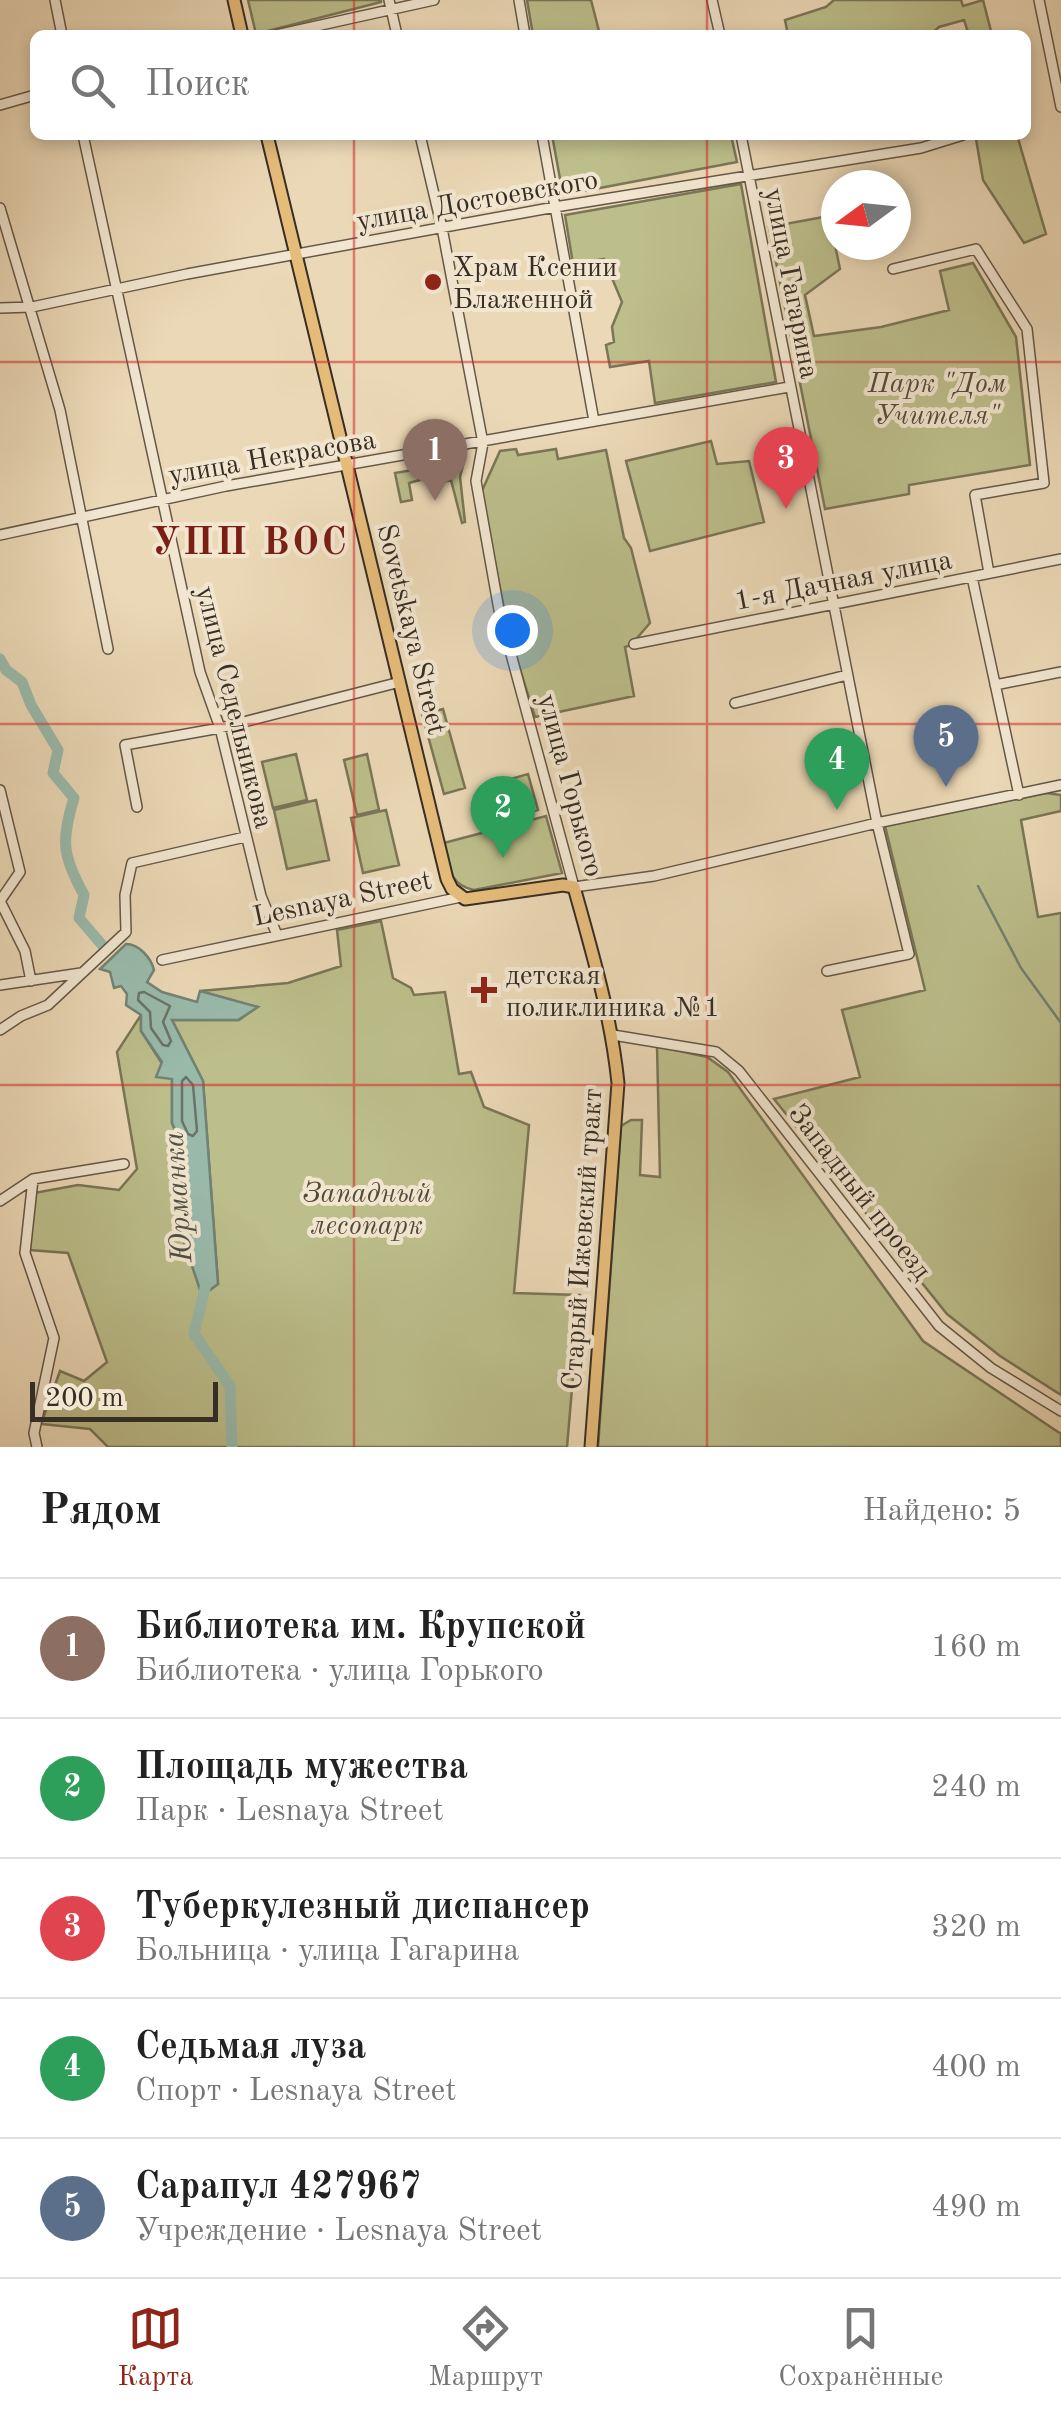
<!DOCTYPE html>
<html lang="ru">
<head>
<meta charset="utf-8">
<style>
  body { margin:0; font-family:"Old Standard TT",serif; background:#f2f2f2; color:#222 }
  .compass { position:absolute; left:821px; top:170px; width:90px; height:90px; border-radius:50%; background:#fff; box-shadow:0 5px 15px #0003; rotate:255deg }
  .scale { position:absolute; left:30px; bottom:25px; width:188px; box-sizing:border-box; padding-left:10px; border:5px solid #372e24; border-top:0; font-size:28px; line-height:35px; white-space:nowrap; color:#372e24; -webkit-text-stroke:8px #f2e6d0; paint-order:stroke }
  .you { position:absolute; left:512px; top:630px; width:35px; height:35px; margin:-25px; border:8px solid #fff; border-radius:50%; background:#1a73e8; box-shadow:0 0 0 15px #1a73e833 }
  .badge { display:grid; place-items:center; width:65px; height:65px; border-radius:50%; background:#8f2418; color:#fff; font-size:32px; font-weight:700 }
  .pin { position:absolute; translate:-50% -82px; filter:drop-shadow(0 2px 5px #0008) }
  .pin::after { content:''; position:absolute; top:52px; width:35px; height:30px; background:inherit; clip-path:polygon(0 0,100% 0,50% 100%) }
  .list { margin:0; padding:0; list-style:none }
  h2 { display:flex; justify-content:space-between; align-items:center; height:130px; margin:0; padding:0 40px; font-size:42px }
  h2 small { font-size:32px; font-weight:400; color:#767676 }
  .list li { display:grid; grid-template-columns:65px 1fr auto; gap:30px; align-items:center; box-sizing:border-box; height:140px; padding:0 40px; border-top:2px solid #e0e0e0 }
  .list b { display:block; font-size:38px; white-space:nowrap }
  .list p { margin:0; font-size:32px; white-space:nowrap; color:#767676 }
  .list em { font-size:32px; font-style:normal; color:#767676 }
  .icon { flex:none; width:55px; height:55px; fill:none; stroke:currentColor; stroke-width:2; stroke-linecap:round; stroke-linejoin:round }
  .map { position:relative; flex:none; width:1061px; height:1447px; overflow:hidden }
  .search { position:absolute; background:#fff; box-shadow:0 5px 15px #0003; left:30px; right:30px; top:30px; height:110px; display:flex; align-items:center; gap:25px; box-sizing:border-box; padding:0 35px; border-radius:15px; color:#767676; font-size:38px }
  .sheet { height:830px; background:#fff }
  nav { display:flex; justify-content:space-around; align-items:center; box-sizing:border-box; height:140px; border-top:2px solid #e0e0e0; background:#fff; font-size:28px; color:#767676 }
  nav a { display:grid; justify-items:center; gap:5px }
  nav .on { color:#8f2418 }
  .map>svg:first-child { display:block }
  .green { fill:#bcbe8b; stroke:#7a7658; stroke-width:2.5 }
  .water { fill:#99baab; stroke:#728275; stroke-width:2.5 }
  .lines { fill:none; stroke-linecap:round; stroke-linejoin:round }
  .shore { stroke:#687468; stroke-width:2.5 }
  .stream { stroke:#728275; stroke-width:2.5 }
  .river { stroke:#99baab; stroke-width:11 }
  .minor-casing { stroke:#645848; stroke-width:12 }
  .major-casing { stroke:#372e24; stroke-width:15 }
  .minor { stroke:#f2e6d0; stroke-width:9 }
  .major { stroke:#e6bc7b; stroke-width:11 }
  .grid { fill:none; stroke:#d62828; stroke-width:2.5; stroke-opacity:0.55 }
  .poi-dot { fill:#8f2418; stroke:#f2e6d0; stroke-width:4 }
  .labels { text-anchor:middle; stroke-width:8; stroke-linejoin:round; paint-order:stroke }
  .street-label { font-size:28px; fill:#372e24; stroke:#f2e6d0 }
  .poi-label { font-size:28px; fill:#372e24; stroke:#f2e6d0; text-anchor:start }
  .park-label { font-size:28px; font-style:italic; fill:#524b39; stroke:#f2e6d0 }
  .water-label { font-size:30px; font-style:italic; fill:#505146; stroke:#f2e6d0 }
  .district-label { font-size:38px; font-weight:bold; letter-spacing:2.5px; fill:#7a1f14; stroke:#f2e6d0 }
</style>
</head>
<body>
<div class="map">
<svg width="1061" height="1447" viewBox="0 0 1061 1447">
  <rect width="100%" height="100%" fill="#ebd8b6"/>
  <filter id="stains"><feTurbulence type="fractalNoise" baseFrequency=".002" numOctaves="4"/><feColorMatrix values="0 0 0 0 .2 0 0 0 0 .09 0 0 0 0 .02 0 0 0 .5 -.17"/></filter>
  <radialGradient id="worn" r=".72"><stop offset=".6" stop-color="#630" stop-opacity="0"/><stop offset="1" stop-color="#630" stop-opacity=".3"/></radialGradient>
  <!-- green -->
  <path class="green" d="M248 0H381V2L256 34Z
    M527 0H591L600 35H533Z
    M834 0H961L963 6 983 0 992 35H969L964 20 939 27 930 35H788L785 20 826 7Z
    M552 135H731L737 162 563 195Z
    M979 135H1017L1046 234 1024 243 983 180 976 139Z
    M741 184 776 382 655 403 649 361 610 367 606 345 614 342 612 327 622 302 604 259 573 264 565 215Z
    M829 216 840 269 805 295 814 336 881 327 949 310 940 271 973 263 1016 337 1030 465 909 485V494L825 509 769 227Z
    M711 441 717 464 749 461 764 522 650 551 626 461Z
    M516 449 518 455 556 449 558 459 606 450 624 538 631 548 650 623 631 645 625 647 634 696 535 717 509 634 481 493 500 451Z
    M464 461 460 477 465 522 462 523 451 480 429 485 427 478 409 483 412 500 401 502 395 473Z
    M443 709 465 788 444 794 422 714Z
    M296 754 307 800 273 808 262 762Z
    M367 754 379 810 357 815 344 760Z
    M528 774 538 810 504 820 493 784Z
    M1046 793 1061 795V811L1021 820 1038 917 1061 913V1395L1000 1356 947 1314 774 1099 860 1077 842 1010 925 990 885 826Z
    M316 800 329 860 287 869 274 810Z
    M386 810 399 865 363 873 351 818Z
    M546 816 562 873 474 890C448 885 449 865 444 843Z
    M381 921 393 978 411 988 414 995 445 992 459 1074 471 1072 484 1107 529 1125 514 1293 580 1295 567 1447H108L90 1429 41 1424 60 1371 84 1381 107 1362 68 1253 30 1250 34 1193 78 1185 119 1190 137 1169 117 1052 141 1015V1031L172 1079V1123L187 1156 184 1242 203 1295 218 1284 203 1081 172 1020H239L257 1007 200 991 288 983 341 966 337 930Z
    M657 1046 707 1057 728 1072 923 1341 1061 1434V1447H598L621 1126 631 1120H642L640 1175 660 1177Z"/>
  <!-- water -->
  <path class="water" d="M126 944C139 944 151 958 154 970L147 982 162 992 197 1002 200 991 258 1007 238 1020H172L203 1081 218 1284 202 1296 184 1242 187 1156 172 1123V1079L156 1077 162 1062 141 1031V1015L126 1005 127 994 121 986 114 988 110 972 100 969Z"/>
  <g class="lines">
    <!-- shore -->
    <path class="shore" d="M139 993 144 992 170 1006 163 1022 171 1041 168 1046 163 1045 151 1028 150 1012 138 1000Z
      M186 1077 193 1085 197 1131 193 1136 188 1134 182 1121V1081Z"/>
    <!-- stream -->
    <path class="stream" d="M978 886 1021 968 1061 1023"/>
    <!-- river -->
    <path class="river" d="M0 659 6 670 22 682 31 705 58 750 53 773 74 798C61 841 62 855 84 895L79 918 103 946
      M206 1284 194 1334 230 1386 232 1447"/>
    <!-- minor casing -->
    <g class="minor-casing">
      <path id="minor" d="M55 0 62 35
        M389 0 397 35
        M519 0 525 35
        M712 0 720 35
        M1039 0 1061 107
        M276 35 434 0
        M0 105 35 95
        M83 135 200 672 220 728 261 896 277 935
        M420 135 442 228 483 443 476 481 499 610 574 887 654 876 877 823 1061 785
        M542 135 594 421
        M741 135 877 823 909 954 827 971
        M0 208 60 410 108 649
        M893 269 976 249 1027 329 1044 483 975 495 989 573
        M0 308 32 307 187 274 555 207 921 148 963 135
        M0 535 226 486 789 387
        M972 577 1019 795
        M634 644 1061 559
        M995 685 1061 672
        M735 703 847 675
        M0 790 20 872 0 901
        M137 807 125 745 220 728 400 682
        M0 901 25 951 31 981
        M162 960 461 897
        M0 985 81 973
        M0 1030 21 1016 48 1005 126 932 125 895 132 863 245 837
        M613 1035 716 1052 739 1071 939 1326 991 1368 1061 1411
        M33 1179 25 1253 54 1338 34 1433 37 1447
        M0 1201 33 1179 124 1164"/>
    </g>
    <!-- major casing -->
    <g class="major-casing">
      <path id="major" d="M234 0 242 35
        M267 135 447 879 452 889 465 899 563 885 574 887C592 952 611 1015 618 1083L591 1447"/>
    </g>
    <!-- minor -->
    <use href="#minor" class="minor"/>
    <!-- major -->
    <use href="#major" class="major"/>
  </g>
  <!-- grid -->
  <path class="grid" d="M354 0V35M707 0V35M354 135V1447M707 135V1447M0 362H1061M0 724H1061M0 1085H1061"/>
  <!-- markers -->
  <g class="poi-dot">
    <circle cx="433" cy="282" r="10"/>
    <path d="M479 975h10v10h10v10h-10v10h-10v-10h-10v-10h10z"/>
  </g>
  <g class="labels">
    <!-- street labels -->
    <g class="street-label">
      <text transform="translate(477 199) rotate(-10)" y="10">улица Достоевского</text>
      <text transform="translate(793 283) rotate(79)" y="10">улица Гагарина</text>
      <text transform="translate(272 456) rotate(-10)" y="10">улица Некрасова</text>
      <text transform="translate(843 579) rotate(-11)" y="10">1-я Дачная улица</text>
      <text transform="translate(413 629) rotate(76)" y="10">Sovetskaya Street</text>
      <text transform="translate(236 707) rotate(76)" y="10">улица Седельникова</text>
      <text transform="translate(572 785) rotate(75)" y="10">улица Горького</text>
      <text transform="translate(342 897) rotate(-12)" y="10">Lesnaya Street</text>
      <text transform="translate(861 1191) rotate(52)" y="10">Западный проезд</text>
      <text transform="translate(581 1239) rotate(-86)" y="10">Старый Ижевский тракт</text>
    </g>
    <!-- poi labels -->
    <g class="poi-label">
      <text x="453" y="276">Храм Ксении<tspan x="453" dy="32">Блаженной</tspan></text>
      <text x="506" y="984">детская<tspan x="506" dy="32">поликлиника №1</tspan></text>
    </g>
    <!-- park labels -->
    <g class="park-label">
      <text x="937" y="392">Парк "Дом<tspan x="937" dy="32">Учителя"</tspan></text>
      <text x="367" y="1202">Западный<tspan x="367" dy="32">лесопарк</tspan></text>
    </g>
    <!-- water labels -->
    <g class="water-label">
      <text transform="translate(177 1197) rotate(-94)" y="10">Юрманка</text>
    </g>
    <!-- district labels -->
    <g class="district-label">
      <text x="250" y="554">УПП ВОС</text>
    </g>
  </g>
  <rect width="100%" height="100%" filter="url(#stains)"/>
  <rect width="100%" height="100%" fill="url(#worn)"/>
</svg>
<svg class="compass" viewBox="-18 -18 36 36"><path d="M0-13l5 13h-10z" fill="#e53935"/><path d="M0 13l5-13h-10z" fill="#767676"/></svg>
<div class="scale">200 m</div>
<div class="you"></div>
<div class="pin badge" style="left:435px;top:501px;background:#8d6e63">1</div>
<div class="pin badge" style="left:503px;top:858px;background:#2e9e5b">2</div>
<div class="pin badge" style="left:786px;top:509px;background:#e0444e">3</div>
<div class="pin badge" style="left:837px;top:810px;background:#2e9e5b">4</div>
<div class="pin badge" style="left:946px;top:787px;background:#5c6f8a">5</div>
<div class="search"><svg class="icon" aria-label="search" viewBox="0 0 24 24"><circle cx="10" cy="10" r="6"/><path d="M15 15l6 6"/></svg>Поиск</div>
</div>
<section class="sheet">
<h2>Рядом<small>Найдено: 5</small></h2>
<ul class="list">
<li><span class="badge" style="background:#8d6e63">1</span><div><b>Библиотека им. Крупской</b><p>Библиотека · улица Горького</p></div><em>160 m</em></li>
<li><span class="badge" style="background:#2e9e5b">2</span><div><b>Площадь мужества</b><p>Парк · Lesnaya Street</p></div><em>240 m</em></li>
<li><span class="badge" style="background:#e0444e">3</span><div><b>Туберкулезный диспансер</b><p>Больница · улица Гагарина</p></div><em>320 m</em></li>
<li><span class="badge" style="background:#2e9e5b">4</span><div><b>Седьмая луза</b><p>Спорт · Lesnaya Street</p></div><em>400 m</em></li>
<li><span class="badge" style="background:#5c6f8a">5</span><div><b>Сарапул 427967</b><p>Учреждение · Lesnaya Street</p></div><em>490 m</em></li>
</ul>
</section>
<nav>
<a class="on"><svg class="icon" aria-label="map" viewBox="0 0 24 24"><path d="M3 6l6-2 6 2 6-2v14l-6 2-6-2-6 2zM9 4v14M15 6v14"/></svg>Карта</a>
<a><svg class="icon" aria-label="directions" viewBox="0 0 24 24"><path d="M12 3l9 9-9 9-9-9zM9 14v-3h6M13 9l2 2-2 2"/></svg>Маршрут</a>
<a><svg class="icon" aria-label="saved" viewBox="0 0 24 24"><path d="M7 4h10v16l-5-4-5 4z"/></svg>Сохранённые</a>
</nav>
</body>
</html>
